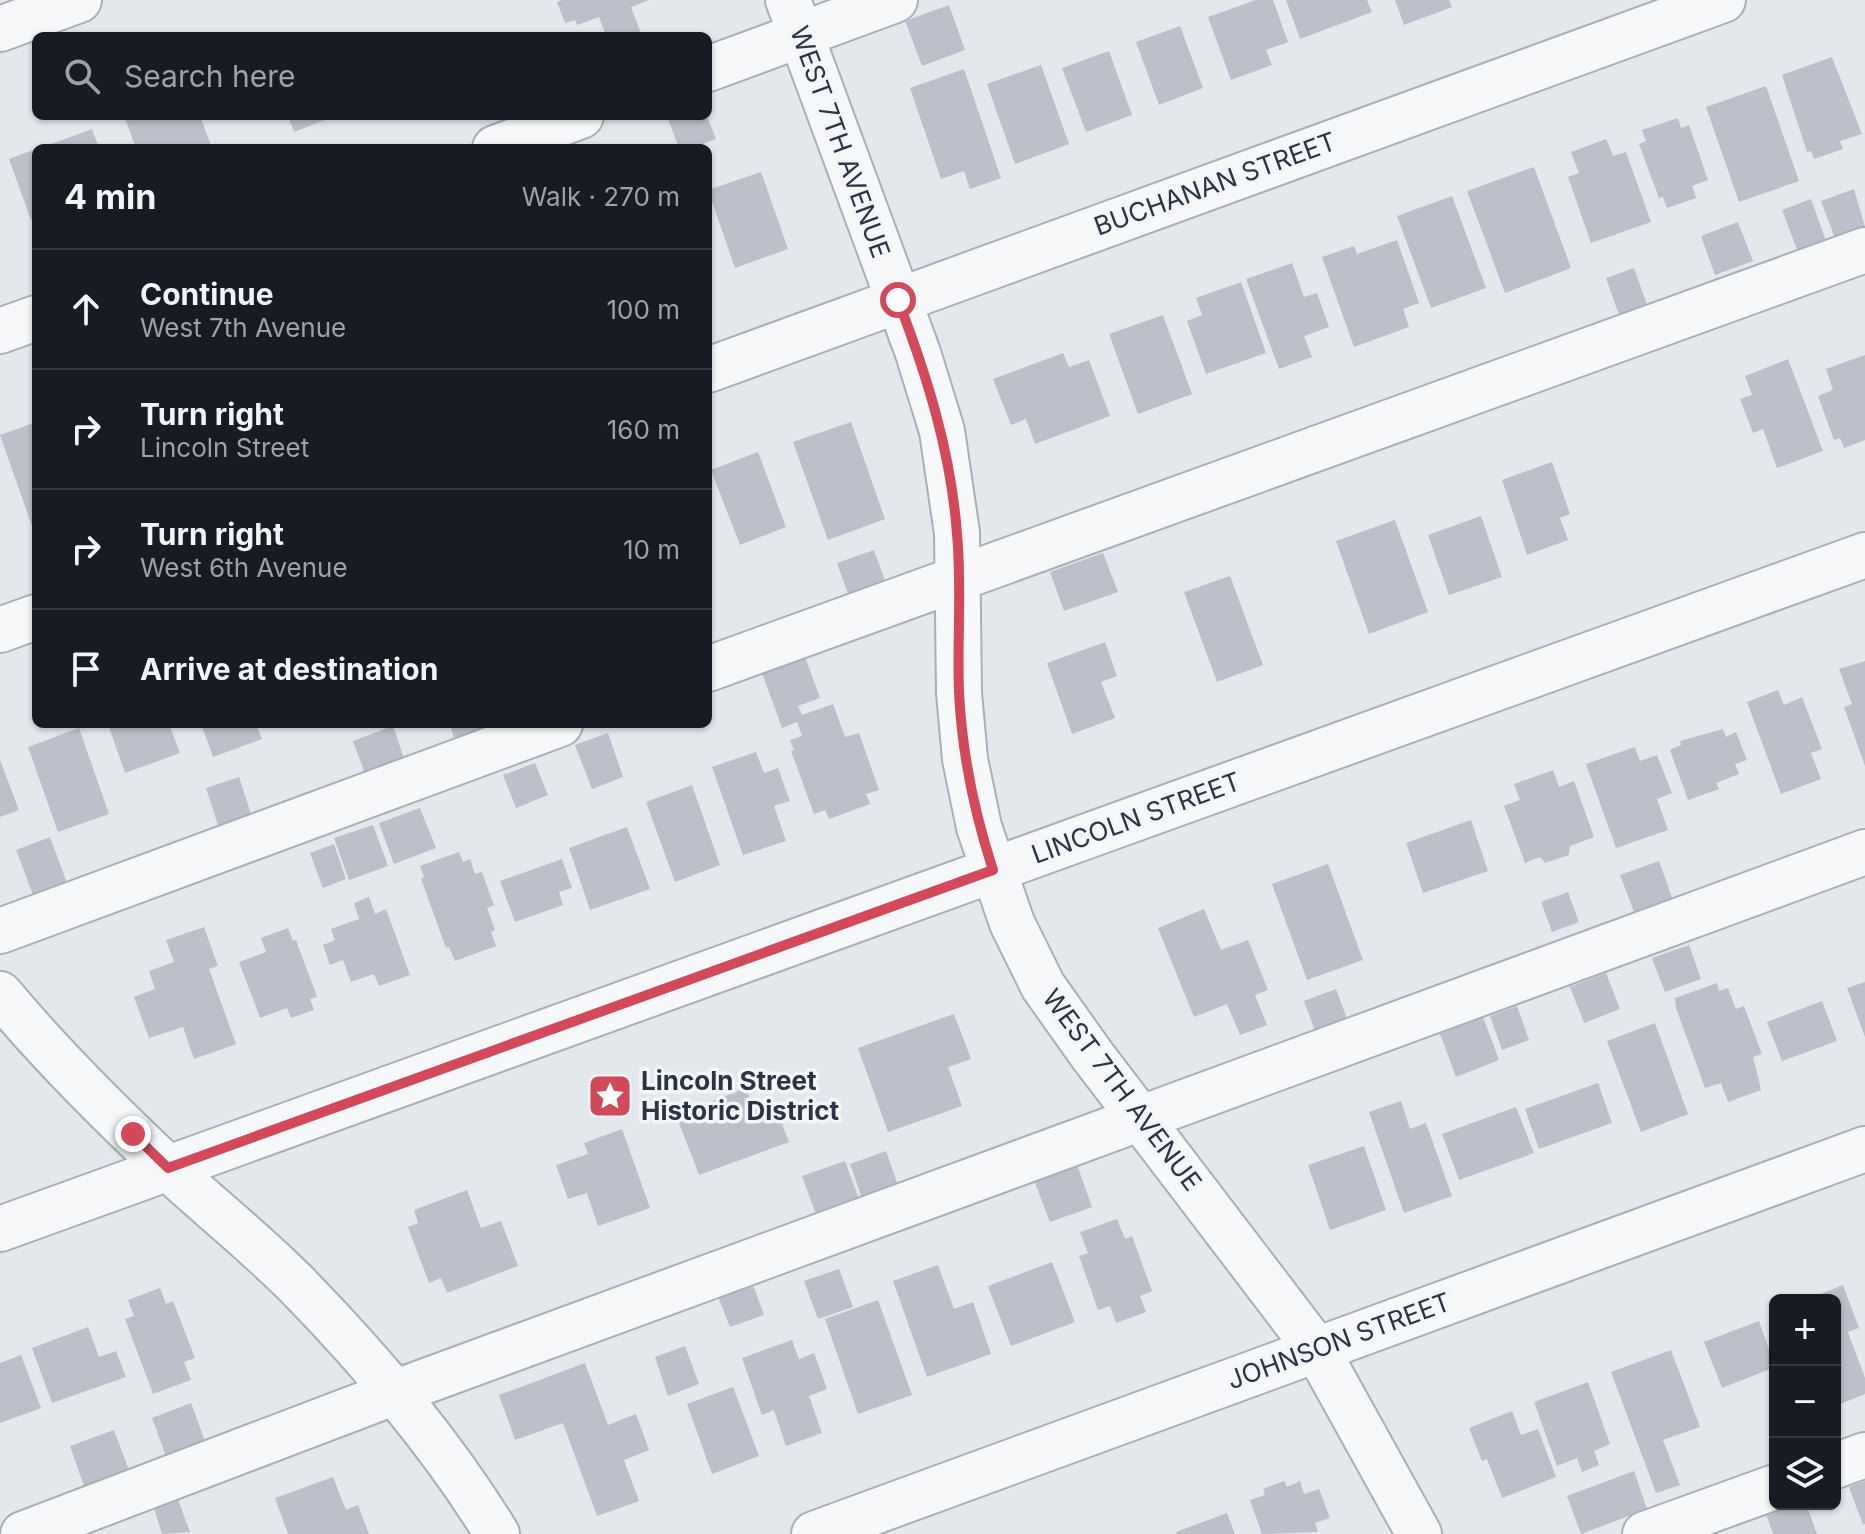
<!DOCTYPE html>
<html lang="en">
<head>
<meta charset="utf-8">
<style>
  body { margin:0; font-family:Inter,sans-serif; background:#20242c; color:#f1f3f6 }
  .controls { position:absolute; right:24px; bottom:24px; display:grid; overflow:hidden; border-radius:12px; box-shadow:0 2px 6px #0004 }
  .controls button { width:72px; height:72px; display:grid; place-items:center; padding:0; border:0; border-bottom:2px solid #363941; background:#171b24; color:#f1f3f6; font:40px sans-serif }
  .stop { position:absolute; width:24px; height:24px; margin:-18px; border:6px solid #d1495b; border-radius:50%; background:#fff }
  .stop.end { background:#d1495b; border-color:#fff; box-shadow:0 2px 8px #0008 }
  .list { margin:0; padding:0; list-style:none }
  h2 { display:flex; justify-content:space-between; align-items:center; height:104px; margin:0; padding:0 32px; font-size:34px }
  h2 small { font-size:26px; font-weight:400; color:#9ea1a6 }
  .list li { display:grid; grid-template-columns:52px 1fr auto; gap:24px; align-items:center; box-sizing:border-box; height:120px; padding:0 32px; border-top:2px solid #363941 }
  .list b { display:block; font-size:30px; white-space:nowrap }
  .list p { margin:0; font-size:26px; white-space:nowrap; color:#9ea1a6 }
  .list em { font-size:26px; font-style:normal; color:#9ea1a6 }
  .icon { flex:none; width:44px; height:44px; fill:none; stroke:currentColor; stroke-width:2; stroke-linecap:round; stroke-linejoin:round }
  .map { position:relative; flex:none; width:1865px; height:1534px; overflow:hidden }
  .search { position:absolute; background:#171b24; box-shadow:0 2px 6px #0004; left:32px; top:32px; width:680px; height:88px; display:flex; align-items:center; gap:20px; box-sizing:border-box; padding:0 28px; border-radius:12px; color:#9ea1a6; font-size:30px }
  .panel { position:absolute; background:#171b24; box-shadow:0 2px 6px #0004; left:32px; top:144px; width:680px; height:584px; border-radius:12px }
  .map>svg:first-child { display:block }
  .building { fill:#bbc0ca }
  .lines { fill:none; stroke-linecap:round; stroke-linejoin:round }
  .minor-casing { stroke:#a9aeb7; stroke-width:48 }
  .minor { stroke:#f7f8fa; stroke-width:44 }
  .route { stroke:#d1495b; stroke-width:10 }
  .labels { text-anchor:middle; stroke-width:7; stroke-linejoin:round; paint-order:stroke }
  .street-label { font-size:26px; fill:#2b3445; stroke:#f4f6f9 }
  .poi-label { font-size:26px; font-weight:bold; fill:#2b3445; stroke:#f4f6f9; text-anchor:start }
</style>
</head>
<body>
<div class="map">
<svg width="1865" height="1534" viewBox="0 0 1865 1534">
  <rect width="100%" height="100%" fill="#e4e7ec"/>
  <!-- building -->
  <path class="building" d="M562 0H649L631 7 642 36H606L599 17 577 25 575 20 565 23 557 2Z
    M1256 0H1273L1288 42 1266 50 1272 65 1231 80 1208 17Z
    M1286 0H1367L1372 12 1300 39Z
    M1395 0H1449L1452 7 1404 25Z
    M949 5 965 50 922 66 905 21Z
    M1180 26 1203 88 1159 105 1136 42Z
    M1109 51 1132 115 1086 132 1062 68Z
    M1832 57 1862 134 1840 141 1843 149 1814 159 1811 151 1807 152 1782 75Z
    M1041 65 1069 144 1015 164 987 84Z
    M964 69 1001 178 970 189 964 171 941 179 910 88Z
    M1766 86 1799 181 1739 202 1706 107Z
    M124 116H200L212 148H136Z
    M288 116H335L294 132Z
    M667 116H707L716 139 692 148H679Z
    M1678 118 1681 128 1689 125 1708 180 1692 186 1696 198 1667 208 1663 197 1659 198 1639 144 1646 141 1642 130Z
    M92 129 99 148H40Z
    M1606 139 1613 156 1626 152 1651 222 1591 243 1568 177 1579 173 1571 152Z
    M36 149V218L31 220 9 159Z
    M1534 167 1571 268 1505 293 1467 191Z
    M761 172 788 249 735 268 708 190Z
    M1854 189 1865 227 1835 238 1821 201Z
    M1452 196 1486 288 1431 308 1397 216Z
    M1811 199 1826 241 1798 252 1782 210Z
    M1738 222 1753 261 1715 275 1701 236Z
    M1397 240 1419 303 1403 309 1409 327 1354 347 1322 257 1354 246 1357 254Z
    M1292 263 1304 297 1317 293 1329 327 1304 336 1312 357 1279 369 1246 279Z
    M1634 268 1647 305 1619 315 1606 278Z
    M1241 282 1266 353 1206 374 1187 321 1202 315 1196 298Z
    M1163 315 1192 394 1138 414 1109 334Z
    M1063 353 1069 367 1089 360 1110 416 1035 444 1026 419 1011 425 993 379Z
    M1865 355V440L1844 448 1840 438 1834 440 1818 396 1833 390 1826 369Z
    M1788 359 1823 451 1777 468 1763 429 1753 433 1740 399 1752 395 1745 376Z
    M36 422V525L32 526 0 435Z
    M851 422 885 519 828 540 793 442Z
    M758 452 786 527 740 545 711 470Z
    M1552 462 1570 514 1560 518 1568 540 1527 555 1502 480Z
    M1481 516 1502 577 1449 595 1428 535Z
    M1395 520 1428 612 1369 634 1336 541Z
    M874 550 888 589 851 602 837 563Z
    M1103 553 1118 592 1064 611 1050 572Z
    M1230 576 1263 665 1217 682 1184 592Z
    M1105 642 1117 676 1101 682 1115 718 1072 734 1047 663Z
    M805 657 820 698 798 706 802 715 833 704 845 737 859 733 879 790 866 794 870 804 829 819 825 810 814 814 791 751 794 750 790 740 802 736 797 722 782 728 762 673Z
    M1865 661V766L1844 707 1852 704 1839 669Z
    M1778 690 1784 705 1802 697 1822 749 1811 753 1821 779 1781 794 1747 702Z
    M108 724H169L180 753 125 773Z
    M201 724H256L262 739 213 757Z
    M450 724H491L493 730 455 742Z
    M393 726 407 767 368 782 353 741Z
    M79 728 109 814 58 832 28 747Z
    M1723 729 1726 737 1736 732 1747 760 1735 764 1739 774 1716 783 1719 789 1688 800 1670 750 1681 745 1680 741Z
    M608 733 623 777 592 789 575 745Z
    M1635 747 1640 761 1657 755 1672 793 1657 799 1668 830 1616 848 1586 764Z
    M756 752 764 773 778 768 790 801 774 806 786 841 743 855 712 767Z
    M0 760 19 810 0 817Z
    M535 763 548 795 516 808 503 775Z
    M1553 770 1559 787 1574 781 1594 837 1570 846 1569 855 1545 863 1540 857 1525 863 1504 806 1520 800 1514 784Z
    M239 777 251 814 218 825 206 788Z
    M692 785 720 865 675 882 646 802Z
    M420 808 436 848 394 864 379 823Z
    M1471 820 1488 871 1423 893 1406 843Z
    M373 825 388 866 349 880 334 838Z
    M627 827 650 889 590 910 569 848Z
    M50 837 67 883 33 895 16 850Z
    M334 844 346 879 323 888 310 853Z
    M459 852 463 862 470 859 475 874 482 872 494 905 487 908 495 930 491 932 496 946 455 961 449 947 446 948 421 879 424 877 420 866Z
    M562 859 572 888 559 892 563 905 515 922 500 881Z
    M1659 861 1674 903 1636 917 1620 875Z
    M1328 864 1363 960 1307 980 1272 884Z
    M1568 892 1579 922 1552 932 1541 902Z
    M369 897 375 914 386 909 410 975 379 986 374 974 351 982 343 960 330 965 323 945 335 940 331 929 359 919 354 903Z
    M1204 909 1221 950 1248 940 1268 990 1255 995 1267 1025 1240 1035 1227 1004 1194 1017 1158 928Z
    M204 927 218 966 209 969 236 1044 194 1059 183 1027 149 1038 134 997 155 989 149 971 174 962 166 940Z
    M288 928 293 941 296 940 317 997 310 999 314 1010 291 1018 287 1008 260 1018 239 962 266 952 261 938Z
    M1689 945 1701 979 1665 992 1652 958Z
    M1606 973 1620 1009 1584 1023 1570 987Z
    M1865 982V1037L1847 988Z
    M1717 983 1719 991 1728 988 1736 1009 1744 1006 1762 1054 1753 1057 1761 1090 1728 1102 1721 1083 1705 1088 1676 1008 1675 998Z
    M1336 989 1349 1024 1317 1036 1304 1001Z
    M1822 1001 1837 1041 1782 1061 1767 1022Z
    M1517 1006 1529 1040 1502 1050 1490 1016Z
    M954 1014 971 1059 948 1067 962 1106 888 1132 858 1048Z
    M1483 1017 1499 1060 1456 1077 1440 1034Z
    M1655 1023 1688 1114 1641 1132 1607 1041Z
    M1598 1083 1612 1123 1539 1149 1525 1109Z
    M746 1088 753 1107 773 1100 789 1142 699 1175 676 1115Z
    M1401 1101 1410 1129 1426 1123 1452 1196 1404 1213 1369 1112Z
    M1516 1107 1534 1153 1459 1180 1442 1134Z
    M622 1129 650 1208 598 1226 587 1193 568 1199 556 1165 588 1154 584 1143Z
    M1364 1146 1386 1210 1330 1230 1308 1165Z
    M886 1151 899 1188 863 1201 850 1164Z
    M1075 1159 1092 1207 1050 1222 1032 1175Z
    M845 1161 860 1202 817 1217 802 1176Z
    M467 1190 481 1228 501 1221 518 1266 447 1293 441 1278 429 1283 408 1227 418 1223 414 1210Z
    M1117 1219 1125 1239 1132 1236 1152 1291 1140 1296 1146 1312 1116 1323 1110 1306 1098 1310 1079 1256 1088 1253 1080 1232Z
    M1052 1262 1075 1322 1011 1346 988 1286Z
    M938 1265 954 1309 973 1302 991 1354 927 1377 893 1281Z
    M839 1269 853 1307 818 1319 804 1281Z
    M752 1282 764 1315 730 1327 717 1294Z
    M1843 1285 1859 1328 1848 1332 1865 1378V1394L1835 1406V1300H1806Z
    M160 1288 166 1304 173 1301 195 1358 184 1362 191 1380 153 1394 125 1319 134 1316 128 1300Z
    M878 1300 912 1395 858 1414 825 1319Z
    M1759 1321 1775 1367 1722 1388 1704 1342Z
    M88 1327 99 1357 116 1351 126 1377 52 1403 32 1348Z
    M792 1340 799 1359 814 1353 827 1389 809 1396 822 1433 786 1446 774 1410 762 1415 742 1358Z
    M685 1346 699 1384 668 1396 655 1357Z
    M1671 1350 1700 1427 1663 1440 1680 1485 1656 1493 1611 1372Z
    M21 1355 41 1408 0 1423V1363Z
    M585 1363 608 1425 636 1414 649 1450 624 1460 639 1501 597 1516 563 1423 515 1440 499 1395Z
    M1588 1382 1610 1444 1594 1451 1599 1465 1582 1472 1577 1458 1557 1466 1534 1402Z
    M733 1387 759 1456 712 1474 687 1404Z
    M191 1403 205 1441 166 1456 152 1418Z
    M1512 1411 1521 1435 1538 1429 1556 1477 1502 1498 1487 1459 1482 1461 1469 1428Z
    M114 1430 130 1473 85 1489 70 1446Z
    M1634 1471 1647 1509 1581 1534 1567 1496Z
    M333 1477 346 1510 358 1505 369 1534H288L275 1498Z
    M1284 1481 1287 1487 1300 1481 1304 1494 1319 1489 1330 1518 1315 1523 1318 1532 1262 1534 1250 1500 1265 1495 1263 1489Z
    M1865 1481V1524L1863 1525 1849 1487Z
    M177 1497 190 1532 162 1534 153 1505Z
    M1806 1504 1817 1534H1773L1766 1514Z
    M1227 1513 1235 1534H1177L1176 1532Z"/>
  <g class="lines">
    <!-- minor casing -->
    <g class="minor-casing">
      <path id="minor" d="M788 0 918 353 942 431 957 533 959 693 965 759 979 827 1012 923 1043 986 1092 1055 1317 1350 1419 1534
        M0 29 79 0
        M708 69 895 0
        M495 148 581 116
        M0 331 36 318
        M708 370 1723 0
        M0 630 36 617
        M708 669 1865 250
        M0 931 560 724
        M0 994C52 1056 110 1114 169 1169 212 1209 259 1246 300 1288 373 1363 442 1444 497 1534
        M0 1229 1865 555
        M1835 1466 1865 1455
        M23 1534 396 1392 1865 852
        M814 1534 1865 1149
        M1645 1534 1775 1487"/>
    </g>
    <!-- minor -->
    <use href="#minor" class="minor"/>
  </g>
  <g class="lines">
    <!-- route -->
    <path class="route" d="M133 1134 168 1168 993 870C974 812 962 753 959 692 957 639 962 586 957 534 951 452 927 376 898 300"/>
  </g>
  <!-- icons -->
  <defs>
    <g id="sight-square" transform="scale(2.3)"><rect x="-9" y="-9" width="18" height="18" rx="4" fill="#d1495b" stroke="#f4f6f9"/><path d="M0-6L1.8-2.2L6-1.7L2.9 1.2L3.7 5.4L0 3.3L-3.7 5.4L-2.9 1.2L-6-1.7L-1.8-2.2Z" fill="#fff"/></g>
  </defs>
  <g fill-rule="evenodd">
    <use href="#sight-square" x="610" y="1096"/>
  </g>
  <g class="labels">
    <!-- street labels -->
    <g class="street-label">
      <text transform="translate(840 142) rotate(70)" y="9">WEST 7TH AVENUE</text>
      <text transform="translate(1215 184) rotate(-20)" y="9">BUCHANAN STREET</text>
      <text transform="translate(1136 818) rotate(-20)" y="9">LINCOLN STREET</text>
      <text transform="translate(1122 1090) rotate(53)" y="9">WEST 7TH AVENUE</text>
      <text transform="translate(1339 1341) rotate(-20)" y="9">JOHNSON STREET</text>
    </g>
    <!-- poi labels -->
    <g class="poi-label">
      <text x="641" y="1090">Lincoln Street<tspan x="641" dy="30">Historic District</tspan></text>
    </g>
  </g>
</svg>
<div class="controls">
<button>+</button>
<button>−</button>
<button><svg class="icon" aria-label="layers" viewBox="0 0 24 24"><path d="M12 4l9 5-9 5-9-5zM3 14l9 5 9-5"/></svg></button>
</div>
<div class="stop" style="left:898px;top:300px"></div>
<div class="stop end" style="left:133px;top:1134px"></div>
<div class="search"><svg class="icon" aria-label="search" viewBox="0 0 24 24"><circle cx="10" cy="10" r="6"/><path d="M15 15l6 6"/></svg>Search here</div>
<section class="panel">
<h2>4 min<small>Walk · 270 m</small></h2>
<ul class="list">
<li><svg class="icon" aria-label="ahead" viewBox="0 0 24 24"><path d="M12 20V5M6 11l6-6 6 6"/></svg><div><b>Continue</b><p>West 7th Avenue</p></div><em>100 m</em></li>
<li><svg class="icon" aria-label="right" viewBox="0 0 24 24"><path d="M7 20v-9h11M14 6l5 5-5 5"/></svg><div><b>Turn right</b><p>Lincoln Street</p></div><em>160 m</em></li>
<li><svg class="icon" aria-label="right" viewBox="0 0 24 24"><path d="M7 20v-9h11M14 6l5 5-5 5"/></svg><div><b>Turn right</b><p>West 6th Avenue</p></div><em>10 m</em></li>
<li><svg class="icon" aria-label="arrive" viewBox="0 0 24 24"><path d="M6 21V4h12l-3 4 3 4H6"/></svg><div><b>Arrive at destination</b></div></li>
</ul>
</section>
</div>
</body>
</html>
